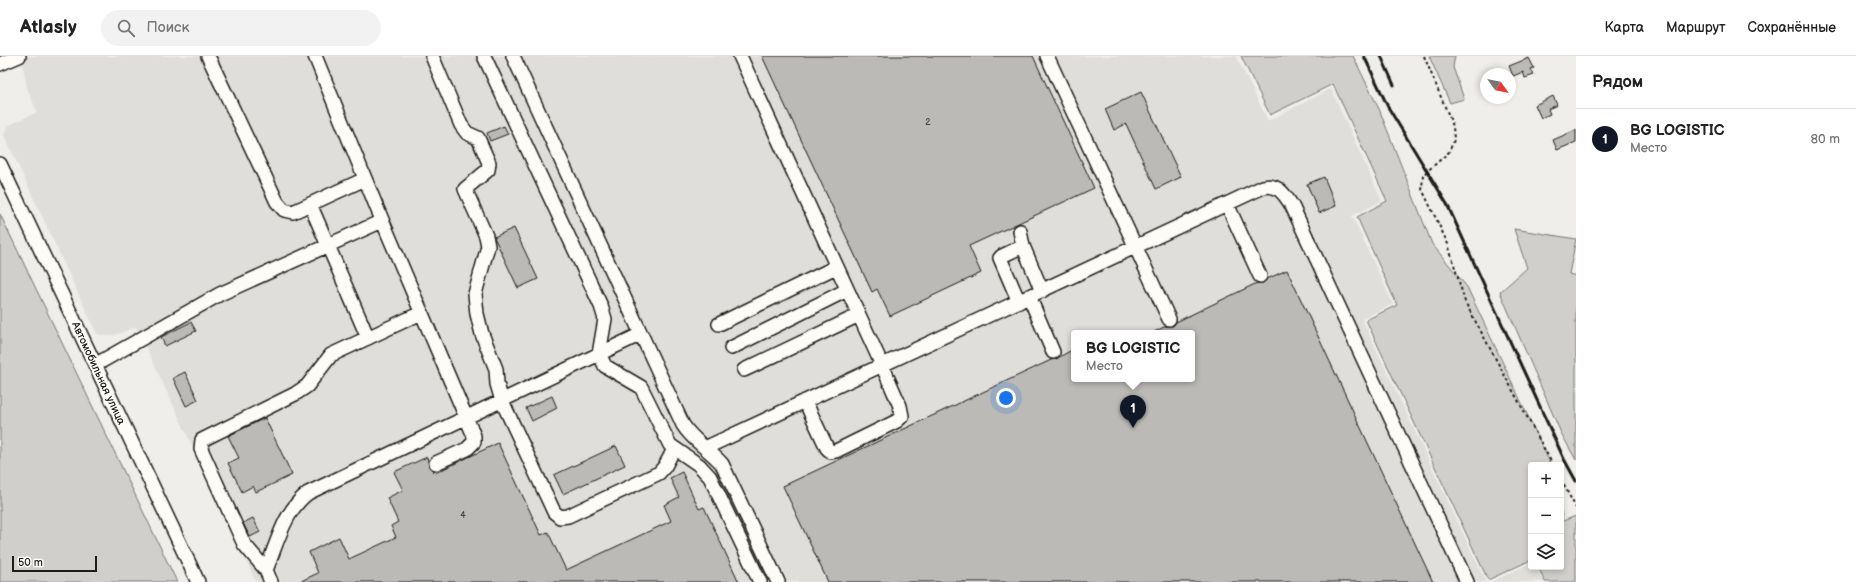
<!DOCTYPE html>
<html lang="ru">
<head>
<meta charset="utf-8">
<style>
  body { margin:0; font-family:"Balsamiq Sans",sans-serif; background:#f2f2f2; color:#222 }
  .controls { position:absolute; right:12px; bottom:12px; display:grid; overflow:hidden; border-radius:4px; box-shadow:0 2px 6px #0003 }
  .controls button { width:36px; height:36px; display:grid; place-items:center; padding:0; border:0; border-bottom:1px solid #e0e0e0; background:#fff; color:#222; font:20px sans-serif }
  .compass { position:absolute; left:1480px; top:12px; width:36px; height:36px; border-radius:50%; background:#fff; box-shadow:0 2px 6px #0003; rotate:123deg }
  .scale { position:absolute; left:12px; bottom:10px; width:85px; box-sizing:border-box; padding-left:4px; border:2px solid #1c1c1c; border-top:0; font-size:11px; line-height:14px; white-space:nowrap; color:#1c1c1c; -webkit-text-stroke:3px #fdfcf7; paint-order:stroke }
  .you { position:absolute; left:1006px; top:342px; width:14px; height:14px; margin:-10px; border:3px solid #fff; border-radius:50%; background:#1a73e8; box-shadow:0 0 0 6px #1a73e833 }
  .badge { display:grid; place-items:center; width:26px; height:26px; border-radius:50%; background:#111827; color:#fff; font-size:13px; font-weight:700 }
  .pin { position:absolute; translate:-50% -33px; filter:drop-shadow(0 1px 2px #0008) }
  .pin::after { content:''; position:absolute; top:21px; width:14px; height:12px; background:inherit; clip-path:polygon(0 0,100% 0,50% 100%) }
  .popup { position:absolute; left:1071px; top:274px; width:124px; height:52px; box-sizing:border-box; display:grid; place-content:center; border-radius:4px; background:#fff; filter:drop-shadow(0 1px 3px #0005); font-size:13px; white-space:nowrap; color:#767676 }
  .popup b { font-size:15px; color:#222 }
  .popup::after { content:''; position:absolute; left:50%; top:100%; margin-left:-8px; border:8px solid transparent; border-top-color:#fff }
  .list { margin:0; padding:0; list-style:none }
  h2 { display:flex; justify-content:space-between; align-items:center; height:52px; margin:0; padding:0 16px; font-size:17px }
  h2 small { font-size:13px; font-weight:400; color:#767676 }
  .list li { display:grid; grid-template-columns:26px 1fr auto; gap:12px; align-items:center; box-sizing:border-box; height:60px; padding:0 16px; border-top:1px solid #e0e0e0 }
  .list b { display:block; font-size:15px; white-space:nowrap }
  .list p { margin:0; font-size:13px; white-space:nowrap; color:#767676 }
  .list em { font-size:13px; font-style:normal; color:#767676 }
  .icon { flex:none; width:22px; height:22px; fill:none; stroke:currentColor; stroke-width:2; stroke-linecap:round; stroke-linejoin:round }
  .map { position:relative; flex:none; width:1576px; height:526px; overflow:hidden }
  header { display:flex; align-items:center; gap:24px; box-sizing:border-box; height:56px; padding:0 20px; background:#fff; border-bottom:1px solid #e0e0e0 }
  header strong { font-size:19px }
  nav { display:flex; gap:22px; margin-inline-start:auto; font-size:14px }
  .search { width:280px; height:36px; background:#f2f2f2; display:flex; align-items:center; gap:10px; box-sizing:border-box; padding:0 14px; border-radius:22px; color:#767676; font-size:15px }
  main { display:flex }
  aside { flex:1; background:#fff }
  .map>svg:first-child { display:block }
  .built { fill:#e0deda; fill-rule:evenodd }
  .green { fill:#d0cfcc; stroke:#767674 }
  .building { fill:#bbbab6; stroke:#1c1c1c }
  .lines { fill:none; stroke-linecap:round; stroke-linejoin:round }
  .minor-casing { stroke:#1c1c1c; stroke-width:16 }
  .path { stroke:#1c1c1c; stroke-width:2; stroke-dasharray:3 3; stroke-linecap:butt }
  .minor { stroke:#fdfcf7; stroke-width:13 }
  .rail { stroke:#1c1c1c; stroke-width:3 }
  .labels { text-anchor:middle; stroke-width:3.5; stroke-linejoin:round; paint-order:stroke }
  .number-label { font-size:9px; fill:#444442 }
  .street-label { font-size:11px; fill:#1c1c1c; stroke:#fdfcf7 }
</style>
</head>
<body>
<header>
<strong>Atlasly</strong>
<div class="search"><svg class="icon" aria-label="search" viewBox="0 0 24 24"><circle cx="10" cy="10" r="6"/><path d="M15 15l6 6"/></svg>Поиск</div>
<nav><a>Карта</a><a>Маршрут</a><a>Сохранённые</a></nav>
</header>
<main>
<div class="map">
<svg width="1576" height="526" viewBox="0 0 1576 526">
  <rect width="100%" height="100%" fill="#f0eeea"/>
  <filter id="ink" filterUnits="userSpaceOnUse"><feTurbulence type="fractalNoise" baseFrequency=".025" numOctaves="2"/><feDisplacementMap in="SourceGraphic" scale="8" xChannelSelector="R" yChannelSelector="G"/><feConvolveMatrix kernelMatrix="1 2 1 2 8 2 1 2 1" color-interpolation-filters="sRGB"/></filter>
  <g filter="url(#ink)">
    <!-- built -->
    <path class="built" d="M21 0H1236L1268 65 1331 33 1382 145 1352 160 1393 248 1362 263 1486 526H256L138 274 135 271 118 278 108 280 97 278 4 79 7 70 37 56 27 32ZM1074 277H1192V323H1074Z
      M1531 507V511H1536L1543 526H1491Z"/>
    <!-- green -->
    <path class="green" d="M1241 0H1353L1379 53 1432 188 1467 231 1551 409H1531V504L1488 524 1366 264 1397 249 1357 161 1387 145 1333 28 1270 59Z
      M1429 0H1455L1453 11 1464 43 1450 47Z
      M0 158 177 526H0Z
      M1514 173 1576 183 1569 218 1576 220V404L1561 377 1500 236 1527 212Z
      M1561 455 1563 465 1576 460V526H1545L1538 511H1561Z"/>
    <!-- building -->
    <path class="building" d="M762 0H1033L1094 132 969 190 981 217 890 260 877 233 872 236Z
      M1529 2 1534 12 1531 13 1534 19 1525 22 1523 16 1513 20 1509 10Z
      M1141 36 1181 121 1156 133 1126 68 1114 74 1105 53Z
      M1553 40 1557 49 1548 53 1550 58 1541 62 1535 49Z
      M504 70 508 78 490 85 487 77Z
      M1576 74V86L1557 94 1553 84Z
      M1324 121 1336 150 1319 157 1307 128Z
      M514 172 538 223 518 232 494 181Z
      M1287 214 1433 526H828L783 430 1051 304 1056 303 1070 295 1074 303V323H1192V277H1152L1166 270H1173L1176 266 1257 227H1263L1267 223Z
      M191 266 196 275 165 290 161 281Z
      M185 316 198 344 186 350 173 322Z
      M552 340 557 352 532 365 526 352Z
      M265 362 292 419 256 436 253 430 242 436 228 407 239 402 228 380Z
      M498 387 541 479 548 476 566 514 671 465 664 449 679 441 670 422 682 416 699 453 704 451 739 526H299L318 517 309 496 339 481 349 503 396 481 391 470 398 466 387 442 403 434 394 416 427 401 429 411 435 417Z
      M616 390 625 409 563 438 554 419Z
      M253 462 260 476 250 481 243 467Z"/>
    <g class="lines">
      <!-- minor casing -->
      <g class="minor-casing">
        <path id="minor" d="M208 0 277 146 284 154 293 156 365 123
          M315 0 377 152 474 380V386L467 393 436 407
          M432 0 461 69 467 77 478 82 489 107 488 114 465 133 486 180 488 190 475 238 477 258 482 278 496 313 497 328 502 345 554 456 560 461 568 460 659 417 665 410 674 393
          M484 0 601 250 605 263 599 298 605 310 641 331 670 389 699 409 710 421 760 526
          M513 0 683 369C693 385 710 394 722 408L778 526
          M740 0 882 309 900 350 902 360 897 365 836 395 831 396 827 392 805 345
          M1047 0 1169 263
          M0 8 19 0
          M0 108 198 526
          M310 148 368 282
          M1227 148 1260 220
          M1020 175 1023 190
          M1029 240 1053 296
          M1019 246 1000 202 1002 200 1023 190 1042 235
          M719 268 836 211
          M731 292 847 234
          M95 309 220 238 382 165
          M744 314 859 259
          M705 392 1263 131C1278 127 1285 139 1292 150L1467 526
          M266 514 244 488 201 393 202 384 295 338 307 330 331 299 421 257
          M271 526 266 514C277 488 284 455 308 437L641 278"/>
      </g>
      <!-- path -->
      <path class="path" d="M1424 0 1453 70 1454 84 1449 96 1423 119 1422 133 1448 188 1465 246 1553 409
        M1561 424 1576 452"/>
      <!-- minor -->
      <use href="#minor" class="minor"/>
      <!-- rail -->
      <path class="rail" d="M1364 0 1388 51 1447 148 1564 403 1576 425
        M1381 0 1394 29"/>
    </g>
  </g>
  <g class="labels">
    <!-- number labels -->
    <g class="number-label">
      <text x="928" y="69">2</text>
      <text x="463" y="462">4</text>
    </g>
    <!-- street labels -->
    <g class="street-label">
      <text transform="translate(99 317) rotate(65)" y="4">Автомобильная улица</text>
    </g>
  </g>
</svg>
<div class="controls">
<button>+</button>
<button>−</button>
<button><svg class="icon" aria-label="layers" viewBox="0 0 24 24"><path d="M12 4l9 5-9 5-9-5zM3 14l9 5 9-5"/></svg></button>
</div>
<svg class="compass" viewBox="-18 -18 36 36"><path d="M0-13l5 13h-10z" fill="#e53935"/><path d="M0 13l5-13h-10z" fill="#767676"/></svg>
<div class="scale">50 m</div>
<div class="you"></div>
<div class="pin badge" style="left:1133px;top:372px">1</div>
<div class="popup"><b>BG LOGISTIC</b>Место</div>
</div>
<aside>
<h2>Рядом<small></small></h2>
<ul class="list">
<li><span class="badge">1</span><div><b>BG LOGISTIC</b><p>Место</p></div><em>80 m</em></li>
</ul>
</aside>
</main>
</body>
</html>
